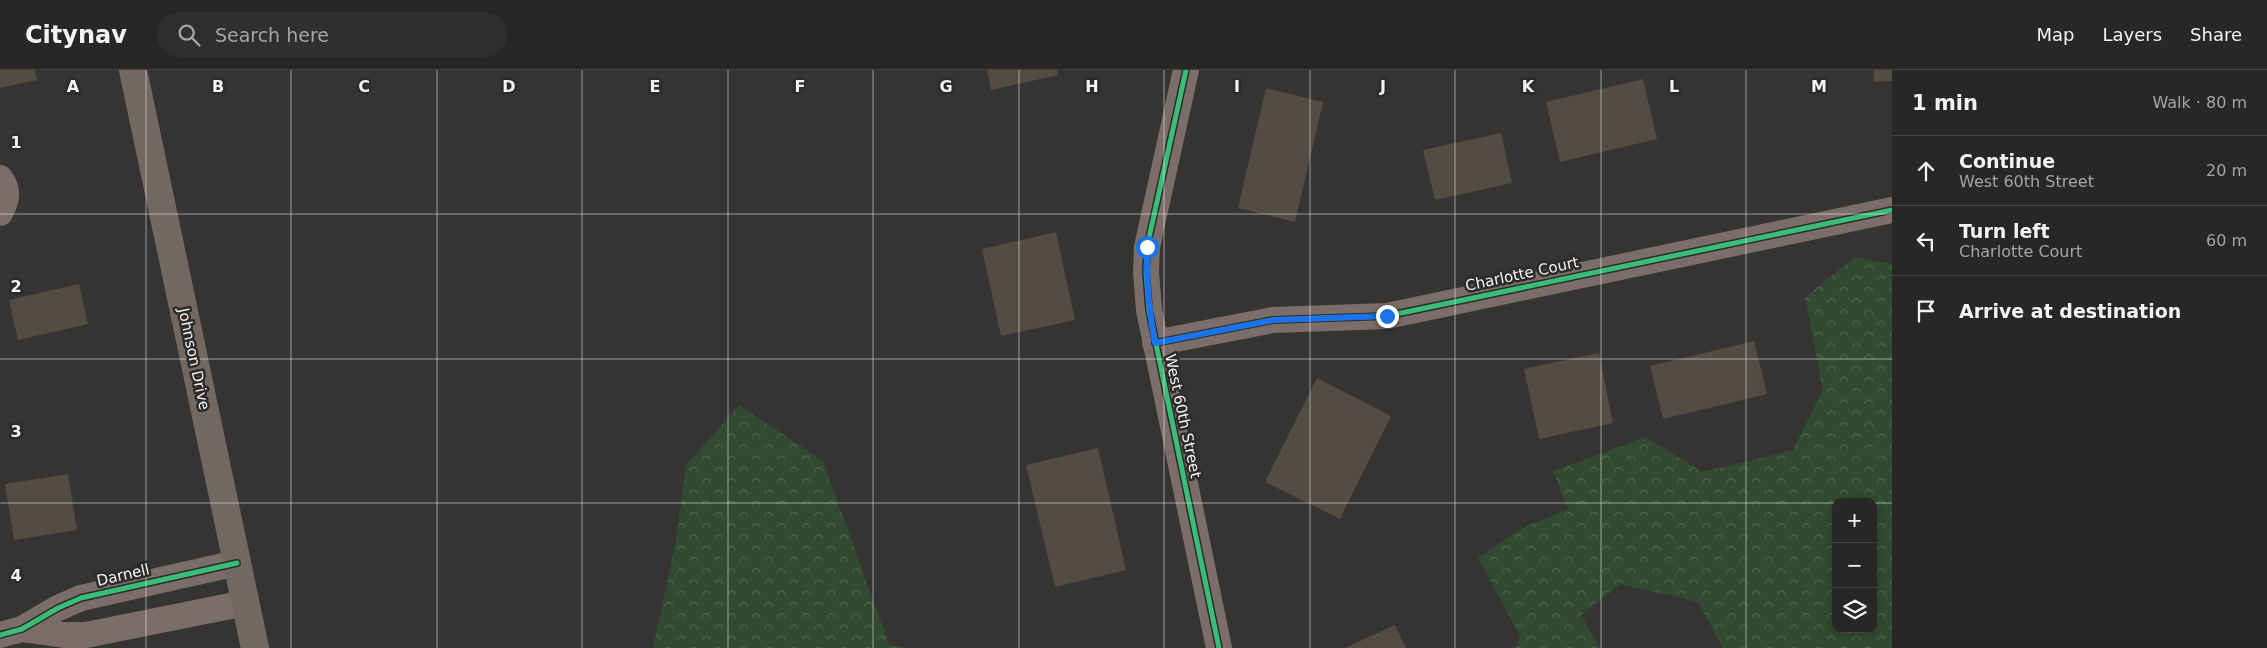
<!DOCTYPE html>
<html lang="en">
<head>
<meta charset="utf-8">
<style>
  body { margin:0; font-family:"DejaVu Sans",sans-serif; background:#302f2e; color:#f1f3f6 }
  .controls { position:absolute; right:15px; bottom:15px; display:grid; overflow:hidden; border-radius:10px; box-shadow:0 2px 8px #0003 }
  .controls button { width:45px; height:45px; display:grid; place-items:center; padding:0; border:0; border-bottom:1px solid #444443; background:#282726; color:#f1f3f6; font:25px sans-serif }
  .stop { position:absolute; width:15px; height:15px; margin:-11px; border:4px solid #1a73e8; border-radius:50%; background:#fff }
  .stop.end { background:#1a73e8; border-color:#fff; box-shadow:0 1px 5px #0008 }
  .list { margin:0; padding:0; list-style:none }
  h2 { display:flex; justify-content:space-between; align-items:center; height:65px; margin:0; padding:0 20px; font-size:21px }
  h2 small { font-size:16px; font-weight:400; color:#a5a5a7 }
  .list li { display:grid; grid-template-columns:32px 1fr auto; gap:15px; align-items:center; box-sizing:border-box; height:70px; padding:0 20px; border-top:1px solid #444443 }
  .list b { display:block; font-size:19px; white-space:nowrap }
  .list p { margin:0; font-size:16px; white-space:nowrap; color:#a5a5a7 }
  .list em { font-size:16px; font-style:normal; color:#a5a5a7 }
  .icon { flex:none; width:28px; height:28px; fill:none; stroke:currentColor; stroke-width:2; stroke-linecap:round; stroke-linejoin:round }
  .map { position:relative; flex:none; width:1892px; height:578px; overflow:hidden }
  header { display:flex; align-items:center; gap:30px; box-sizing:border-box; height:70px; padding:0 25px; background:#282726; border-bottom:1px solid #444443 }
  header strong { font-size:24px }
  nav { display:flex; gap:28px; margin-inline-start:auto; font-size:18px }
  .search { width:350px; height:45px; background:#302f2e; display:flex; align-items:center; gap:12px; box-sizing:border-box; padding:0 18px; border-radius:28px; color:#a5a5a7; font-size:19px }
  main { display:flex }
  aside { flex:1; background:#282726 }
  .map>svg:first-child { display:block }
  .forest { fill:url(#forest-crowns); fill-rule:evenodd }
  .building { fill:#534c42 }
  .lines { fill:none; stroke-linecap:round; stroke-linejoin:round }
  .minor { stroke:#7b6d69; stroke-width:26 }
  .secondary { stroke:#736762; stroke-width:28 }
  .cycleway-casing { stroke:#2c2b29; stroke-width:8 }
  .cycleway { stroke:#3abd76; stroke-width:5 }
  .route { stroke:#1a73e8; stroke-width:6 }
  .grid { fill:none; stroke:#f4f3f2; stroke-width:1; stroke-opacity:0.55 }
  .labels { text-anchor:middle; stroke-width:5; stroke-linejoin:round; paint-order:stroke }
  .street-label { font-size:15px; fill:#f4f3f2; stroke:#2c2b29 }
  .grid-label { font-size:16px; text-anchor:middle; font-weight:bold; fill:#f4f3f2; stroke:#2c2b29; stroke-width:5; stroke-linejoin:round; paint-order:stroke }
</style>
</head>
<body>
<header>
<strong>Citynav</strong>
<div class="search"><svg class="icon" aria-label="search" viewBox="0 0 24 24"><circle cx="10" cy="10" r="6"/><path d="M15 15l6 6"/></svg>Search here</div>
<nav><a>Map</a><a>Layers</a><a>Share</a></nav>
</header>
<main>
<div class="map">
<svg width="1892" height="578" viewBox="0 0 1892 578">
  <defs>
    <pattern id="forest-crowns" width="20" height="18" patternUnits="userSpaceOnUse" patternTransform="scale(1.25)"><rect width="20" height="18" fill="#314a30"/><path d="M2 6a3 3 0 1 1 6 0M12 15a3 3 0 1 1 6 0" fill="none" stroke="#4f654e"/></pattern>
  </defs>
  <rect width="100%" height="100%" fill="#353433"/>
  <!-- forest -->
  <path class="forest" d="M1856 187 1892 194V578H1723L1698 532 1620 514 1581 545 1600 578H1516L1520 566 1478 488 1522 458 1568 439 1553 401 1646 367 1702 402 1793 380 1823 320 1805 227ZM1836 432H1873V559H1836Z
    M739 335 823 391 889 574 906 578H653L676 470 686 395Z"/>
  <!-- building -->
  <path class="building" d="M0 0H35L37 10 0 18Z
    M987 0H1057L1058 5 991 20Z
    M1873 0H1892V11L1874 12Z
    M1643 9 1657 69 1560 92 1546 32Z
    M1266 18 1323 32 1295 152 1238 138Z
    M1501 63 1512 113 1435 130 1423 80Z
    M1056 162 1075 250 1001 266 982 179Z
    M79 214 88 254 18 270 9 230Z
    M1754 271 1767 324 1663 349 1650 296Z
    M1599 283 1613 353 1539 369 1524 299Z
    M1317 308 1391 346 1340 449 1265 412Z
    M1098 378 1126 500 1055 517 1026 395Z
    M68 404 77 460 14 470 5 414Z
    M1395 555 1406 578H1345Z"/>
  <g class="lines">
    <!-- minor -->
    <path class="minor" d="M1186 0 1147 177 1146 202 1149 240 1219 578
      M0 108C9 119 7 131 0 143
      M1155 273 1273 250 1387 246 1892 140
      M22 559 64 565H86L245 533
      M0 565 22 559 58 538 81 528 237 493"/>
    <!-- secondary -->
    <path class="secondary" d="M133 0 255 578"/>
    <!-- cycleway casing -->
    <g class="cycleway-casing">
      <path id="cycleway" d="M1186 0 1147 177 1146 202 1149 240 1219 578
        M1155 273 1273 250 1387 246 1892 140
        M0 565 22 559 58 538 81 528 237 493"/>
    </g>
    <!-- cycleway -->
    <use href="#cycleway" class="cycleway"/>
  </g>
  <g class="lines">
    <!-- route -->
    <path class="route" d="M1147 177C1146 210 1149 241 1155 273L1273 250 1387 246"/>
  </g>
  <!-- grid -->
  <path class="grid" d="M146 0V578M291 0V578M437 0V578M582 0V578M728 0V578M873 0V578M1019 0V578M1164 0V578M1310 0V578M1455 0V578M1601 0V578M1746 0V578M0 144H1892M0 289H1892M0 433H1836M1873 433H1892"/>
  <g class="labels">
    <!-- street labels -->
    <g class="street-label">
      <text transform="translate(1522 204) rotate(-12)" y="5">Charlotte Court</text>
      <text transform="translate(194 289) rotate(78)" y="5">Johnson Drive</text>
      <text transform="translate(1183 346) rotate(78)" y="5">West 60th Street</text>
      <text transform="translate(123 505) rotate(-13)" y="5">Darnell</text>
    </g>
  </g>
  <g class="grid-label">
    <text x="73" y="22">A</text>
    <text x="218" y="22">B</text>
    <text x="364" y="22">C</text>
    <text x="509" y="22">D</text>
    <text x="655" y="22">E</text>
    <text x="800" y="22">F</text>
    <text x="946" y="22">G</text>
    <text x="1092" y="22">H</text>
    <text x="1237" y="22">I</text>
    <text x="1383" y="22">J</text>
    <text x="1528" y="22">K</text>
    <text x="1674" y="22">L</text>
    <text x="1819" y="22">M</text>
    <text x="16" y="78">1</text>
    <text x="16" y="222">2</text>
    <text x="16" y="367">3</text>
    <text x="16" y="511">4</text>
  </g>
</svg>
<div class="controls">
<button>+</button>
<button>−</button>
<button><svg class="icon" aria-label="layers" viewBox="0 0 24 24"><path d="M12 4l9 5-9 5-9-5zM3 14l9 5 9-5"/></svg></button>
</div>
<div class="stop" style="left:1147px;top:177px"></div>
<div class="stop end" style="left:1387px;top:246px"></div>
</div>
<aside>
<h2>1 min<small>Walk · 80 m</small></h2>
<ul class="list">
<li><svg class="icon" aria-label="ahead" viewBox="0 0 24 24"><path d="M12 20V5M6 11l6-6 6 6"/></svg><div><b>Continue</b><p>West 60th Street</p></div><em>20 m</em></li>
<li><svg class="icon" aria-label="left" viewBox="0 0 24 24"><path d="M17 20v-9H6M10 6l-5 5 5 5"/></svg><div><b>Turn left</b><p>Charlotte Court</p></div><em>60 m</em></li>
<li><svg class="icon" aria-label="arrive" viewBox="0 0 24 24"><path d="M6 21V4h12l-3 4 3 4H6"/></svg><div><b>Arrive at destination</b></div></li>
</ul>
</aside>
</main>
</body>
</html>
